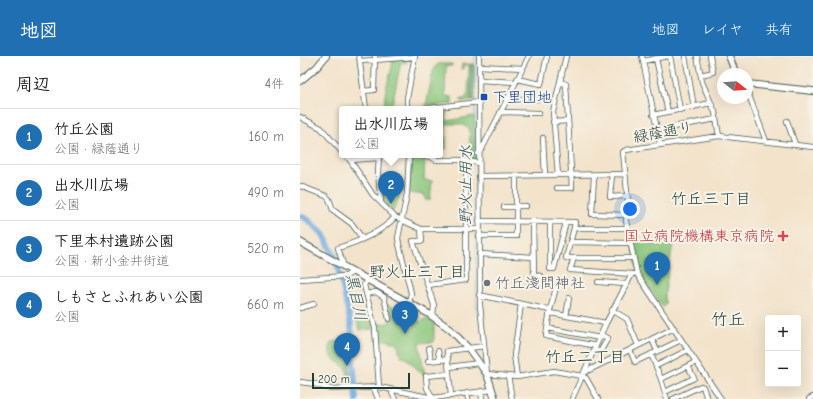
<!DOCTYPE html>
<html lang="ja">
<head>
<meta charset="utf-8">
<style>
  body { margin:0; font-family:"Comic Neue","Klee One",sans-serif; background:#f2f2f2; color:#202124 }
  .controls { position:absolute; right:12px; bottom:12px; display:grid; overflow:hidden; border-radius:4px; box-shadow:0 4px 16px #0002 }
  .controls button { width:36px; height:36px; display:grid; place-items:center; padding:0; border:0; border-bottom:1px solid #e0e0e0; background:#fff; color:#202124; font:20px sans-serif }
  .compass { position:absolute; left:417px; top:12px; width:36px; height:36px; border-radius:50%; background:#fff; box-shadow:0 4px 16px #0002; rotate:107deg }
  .scale { position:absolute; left:12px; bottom:10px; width:98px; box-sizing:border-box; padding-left:4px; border:2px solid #1f3d34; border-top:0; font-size:11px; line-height:14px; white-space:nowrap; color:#1f3d34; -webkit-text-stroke:3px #f7f3e8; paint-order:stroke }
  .you { position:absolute; left:330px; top:153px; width:14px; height:14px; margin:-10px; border:3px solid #fff; border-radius:50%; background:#1a73e8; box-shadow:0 0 0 6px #1a73e833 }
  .badge { display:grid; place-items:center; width:26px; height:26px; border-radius:50%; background:#1f6fb2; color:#fff; font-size:13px; font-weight:700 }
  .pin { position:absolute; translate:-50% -33px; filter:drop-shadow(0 1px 2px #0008) }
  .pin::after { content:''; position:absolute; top:21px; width:14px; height:12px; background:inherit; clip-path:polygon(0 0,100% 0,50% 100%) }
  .popup { position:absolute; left:39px; top:50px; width:104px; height:52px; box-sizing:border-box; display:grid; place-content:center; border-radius:4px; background:#fff; filter:drop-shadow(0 1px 3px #0005); font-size:13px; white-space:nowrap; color:#757577 }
  .popup b { font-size:15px; color:#202124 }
  .popup::after { content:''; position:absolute; left:50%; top:100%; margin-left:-8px; border:8px solid transparent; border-top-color:#fff }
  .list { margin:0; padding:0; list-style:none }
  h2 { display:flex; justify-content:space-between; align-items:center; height:52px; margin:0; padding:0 16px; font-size:17px }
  h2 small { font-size:13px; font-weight:400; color:#757577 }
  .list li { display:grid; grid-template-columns:26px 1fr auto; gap:12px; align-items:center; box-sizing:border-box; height:56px; padding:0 16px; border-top:1px solid #e0e0e0 }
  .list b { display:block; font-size:15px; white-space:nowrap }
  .list p { margin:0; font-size:13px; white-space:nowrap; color:#757577 }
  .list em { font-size:13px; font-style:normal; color:#757577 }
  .map { position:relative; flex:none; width:513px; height:343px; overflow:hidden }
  header { display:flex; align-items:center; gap:24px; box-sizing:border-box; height:56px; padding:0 20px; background:#1f6fb2; color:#fff }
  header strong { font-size:19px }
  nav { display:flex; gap:22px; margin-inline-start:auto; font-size:14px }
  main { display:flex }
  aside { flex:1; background:#fff }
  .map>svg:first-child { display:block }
  .green { fill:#8ac67c; stroke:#548258 }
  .forest { fill:#6fab6c; stroke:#477450 }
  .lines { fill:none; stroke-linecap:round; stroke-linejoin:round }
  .stream { stroke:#6daadf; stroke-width:1 }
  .river { stroke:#6daadf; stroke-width:6 }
  .minor-casing { stroke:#3f564b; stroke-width:6 }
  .major-casing { stroke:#3f564b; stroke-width:8 }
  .minor { stroke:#fff; stroke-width:4.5 }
  .major { stroke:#fff; stroke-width:6 }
  .transit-dot { fill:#1a4fb4; stroke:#f7f3e8; stroke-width:1.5 }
  .health-dot { fill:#e0444e; stroke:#f7f3e8; stroke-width:1.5 }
  .worship-dot { fill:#6b7280; stroke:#f7f3e8; stroke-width:1.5 }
  .labels { text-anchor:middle; stroke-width:4; stroke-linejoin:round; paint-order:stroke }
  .transit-label { font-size:15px; fill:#164399; stroke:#f7f3e8; text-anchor:start }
  .street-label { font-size:15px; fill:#1f3d34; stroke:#f7f3e8 }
  .health-label { font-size:15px; fill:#be3a42; stroke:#f7f3e8; text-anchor:end }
  .worship-label { font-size:15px; fill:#5b616d; stroke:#f7f3e8; text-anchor:start }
  .water-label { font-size:16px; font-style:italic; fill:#32585f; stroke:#f7f3e8 }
  .neighbourhood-label { font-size:16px; fill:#1f3d34; stroke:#f7f3e8 }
  .quarter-label { font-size:17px; fill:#1f3d34; stroke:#f7f3e8 }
</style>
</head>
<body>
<header>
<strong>地図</strong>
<nav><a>地図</a><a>レイヤ</a><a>共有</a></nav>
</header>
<main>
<aside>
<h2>周辺<small>4件</small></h2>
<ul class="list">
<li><span class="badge">1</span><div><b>竹丘公園</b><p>公園 · 緑蔭通り</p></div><em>160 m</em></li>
<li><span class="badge">2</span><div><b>出水川広場</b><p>公園</p></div><em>490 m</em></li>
<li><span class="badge">3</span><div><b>下里本村遺跡公園</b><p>公園 · 新小金井街道</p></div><em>520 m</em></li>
<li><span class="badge">4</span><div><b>しもさとふれあい公園</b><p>公園</p></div><em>660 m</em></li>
</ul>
</aside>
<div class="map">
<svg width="513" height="343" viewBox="0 0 513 343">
  <rect width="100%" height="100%" fill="#f7f3e8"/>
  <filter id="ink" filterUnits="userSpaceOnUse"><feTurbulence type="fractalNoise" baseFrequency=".025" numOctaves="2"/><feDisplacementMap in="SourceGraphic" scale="8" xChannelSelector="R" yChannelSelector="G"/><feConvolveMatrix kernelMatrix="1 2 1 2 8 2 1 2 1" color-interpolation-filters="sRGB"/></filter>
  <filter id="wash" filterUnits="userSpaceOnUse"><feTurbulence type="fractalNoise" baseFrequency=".012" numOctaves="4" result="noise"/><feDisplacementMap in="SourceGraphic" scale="16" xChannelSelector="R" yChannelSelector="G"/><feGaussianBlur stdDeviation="0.9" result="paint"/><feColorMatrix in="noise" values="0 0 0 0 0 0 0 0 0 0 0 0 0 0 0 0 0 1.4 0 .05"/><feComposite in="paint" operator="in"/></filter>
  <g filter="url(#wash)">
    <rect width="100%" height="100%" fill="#f3e3cb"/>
    <!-- green -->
    <path class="green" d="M93 3H107L106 7 101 6 91 53H86C81 37 92 19 93 3Z
      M138 8H152V10H146L145 40 152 41V48L126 50 133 15Z
      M162 8H174L171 9V45L164 46 161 45V43H165L166 40H168L169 9H164V13H161Z
      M140 53H145L147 65 174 60 175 105 171 104 169 71H165L164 69 160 68H140Z
      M140 69H146V93H140Z
      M112 102H125L124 124 132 125 130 144H125V139L109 137Z
      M82 133H98L99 144 92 157 82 144Z
      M332 184 373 187 364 242 366 248 363 251 338 216Z
      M86 248 121 266 126 262 134 267V286L119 287 125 320C116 314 111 303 101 300L97 287 87 284 77 285 76 268 90 267Z
      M71 260 74 273 60 274 56 263Z
      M48 285 51 330H48L47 313C36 303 26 303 31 286Z"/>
    <!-- forest -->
    <path class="forest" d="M171 9H174L175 44 171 45Z"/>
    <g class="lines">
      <!-- stream -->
      <path class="stream" d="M175 0V45
        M175 49 176 105
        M176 109V171
        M0 159 1 160
        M176 175 177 257
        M179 317 186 333
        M188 336 190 343"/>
      <!-- river -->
      <path class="river" d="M1 160 7 163 23 178 35 201 42 227 51 269 56 343"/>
    </g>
  </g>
  <g filter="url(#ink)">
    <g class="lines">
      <!-- minor casing -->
      <g class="minor-casing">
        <path id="minor" d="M59 0 66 53
          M179 0 180 249 187 318 217 321 254 315 282 320 286 322 298 343
          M342 0 360 88
          M370 0 380 54
          M385 0 394 51
          M397 0 402 26 415 56 419 80
          M356 3 368 56
          M60 5 115 1
          M343 5 368 0
          M179 10 223 12
          M401 19 413 16 410 0
          M217 23 241 28 247 0
          M179 24 216 26
          M447 34 466 85
          M63 35 74 34 75 0
          M207 43H237
          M107 53V42L115 0
          M121 53 179 46
          M200 56 239 57
          M353 59 411 47
          M0 61 21 72 42 96
          M487 65 495 88
          M253 66 268 65
          M357 74 416 63
          M243 82 245 119
          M178 98 182 93 229 0
          M45 99 50 104 73 139 95 161
          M79 99 78 118 81 146
          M109 99 131 101 136 104H159L179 107
          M50 104 79 102
          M312 118 310 141 327 140
          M258 119 253 56 266 0
          M294 119 292 158 326 159
          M179 120 325 118
          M0 130 26 140 29 143 33 154 52 168 62 182
          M257 132H272L266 28 260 26
          M217 150H226
          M204 151H217
          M179 165 275 166 274 172H327
          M233 165 234 219 241 220
          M250 166V213H254L266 166
          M274 172 266 202H333
          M121 173 122 185H113L134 249 133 260
          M179 180H216V120
          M270 186 330 187
          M179 198 233 201
          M274 202 270 214 333 218
          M44 211 38 192C58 186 81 177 95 161L121 173H179
          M0 223 46 220 53 216
          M67 224 64 229 75 272 79 331
          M298 226 326 228
          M257 228 250 254 246 280 296 290
          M128 229 166 224V106
          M66 238 76 236 84 241 89 263
          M179 239 250 254
          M109 247 111 237 99 188 98 182 107 138 109 99
          M0 252 14 248
          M312 254 327 263 338 289
          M250 257 306 267
          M266 260 269 242
          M247 272 300 282
          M352 283 357 295
          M129 292 131 305
          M294 294 300 296 308 282 301 279
          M330 294 335 306 381 284
          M138 295 140 304
          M351 298 361 323 367 343
          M128 305 148 303
          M356 310 388 294
          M149 311 179 307
          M285 316 374 272
          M208 320 212 343
          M217 321 214 299 221 248
          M361 323 396 306
          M0 326 15 328 30 333 79 331 133 342 192 334
          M73 330 78 343
          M93 334 92 337 95 343
          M181 335 182 343
          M365 336 394 322 388 310
          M167 337 168 343
          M151 340 147 295 184 290
          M133 342 127 332 126 320 149 318
          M272 343 306 267 332 218
          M373 343 401 330 403 331 407 343
          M421 343 337 218 326 165 328 145 323 96 326 94 419 80 513 91
          M509 343 513 341"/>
      </g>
      <!-- major casing -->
      <g class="major-casing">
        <path id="major" d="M429 0 436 18
          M0 25 17 11 26 0
          M447 28 513 35
          M0 186 129 258 150 273 169 293 187 318 195 343"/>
      </g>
      <!-- minor -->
      <use href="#minor" class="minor"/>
      <!-- major -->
      <use href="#major" class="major"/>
    </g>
  </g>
  <!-- markers -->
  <rect class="transit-dot" x="180" y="37" width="8" height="8" rx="2"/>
  <path class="health-dot" d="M481 174h4v4h4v4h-4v4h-4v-4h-4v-4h4z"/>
  <circle class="worship-dot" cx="187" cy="227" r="4"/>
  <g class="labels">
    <!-- transit labels -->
    <g class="transit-label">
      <text x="192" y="46">下里団地</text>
    </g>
    <!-- street labels -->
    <g class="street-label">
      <text transform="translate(363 76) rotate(-10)" y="5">緑蔭通り</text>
    </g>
    <!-- health labels -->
    <g class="health-label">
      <text x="474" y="185">国立病院機構東京病院</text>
    </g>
    <!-- worship labels -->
    <g class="worship-label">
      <text x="195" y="232">竹丘淺間神社</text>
    </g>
    <!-- water labels -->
    <g class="water-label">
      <text transform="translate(165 129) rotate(-90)" y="6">野火止用水</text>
      <text transform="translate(57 241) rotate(78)" y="6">黒目川</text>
    </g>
    <!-- neighbourhood labels -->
    <g class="neighbourhood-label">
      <text x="411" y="148">竹丘三丁目</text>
      <text x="117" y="221">野火止三丁目</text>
      <text x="285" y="306">竹丘二丁目</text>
    </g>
    <!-- quarter labels -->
    <g class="quarter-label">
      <text x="428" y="269">竹丘</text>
    </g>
  </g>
</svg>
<div class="controls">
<button>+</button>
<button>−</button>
</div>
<svg class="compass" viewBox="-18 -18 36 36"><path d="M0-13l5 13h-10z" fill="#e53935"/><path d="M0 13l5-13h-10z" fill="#757577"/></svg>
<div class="scale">200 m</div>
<div class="you"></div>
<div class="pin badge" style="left:357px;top:229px">1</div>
<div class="pin badge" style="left:91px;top:148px">2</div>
<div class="popup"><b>出水川広場</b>公園</div>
<div class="pin badge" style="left:105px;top:278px">3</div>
<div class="pin badge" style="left:47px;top:310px">4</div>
</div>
</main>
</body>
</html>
